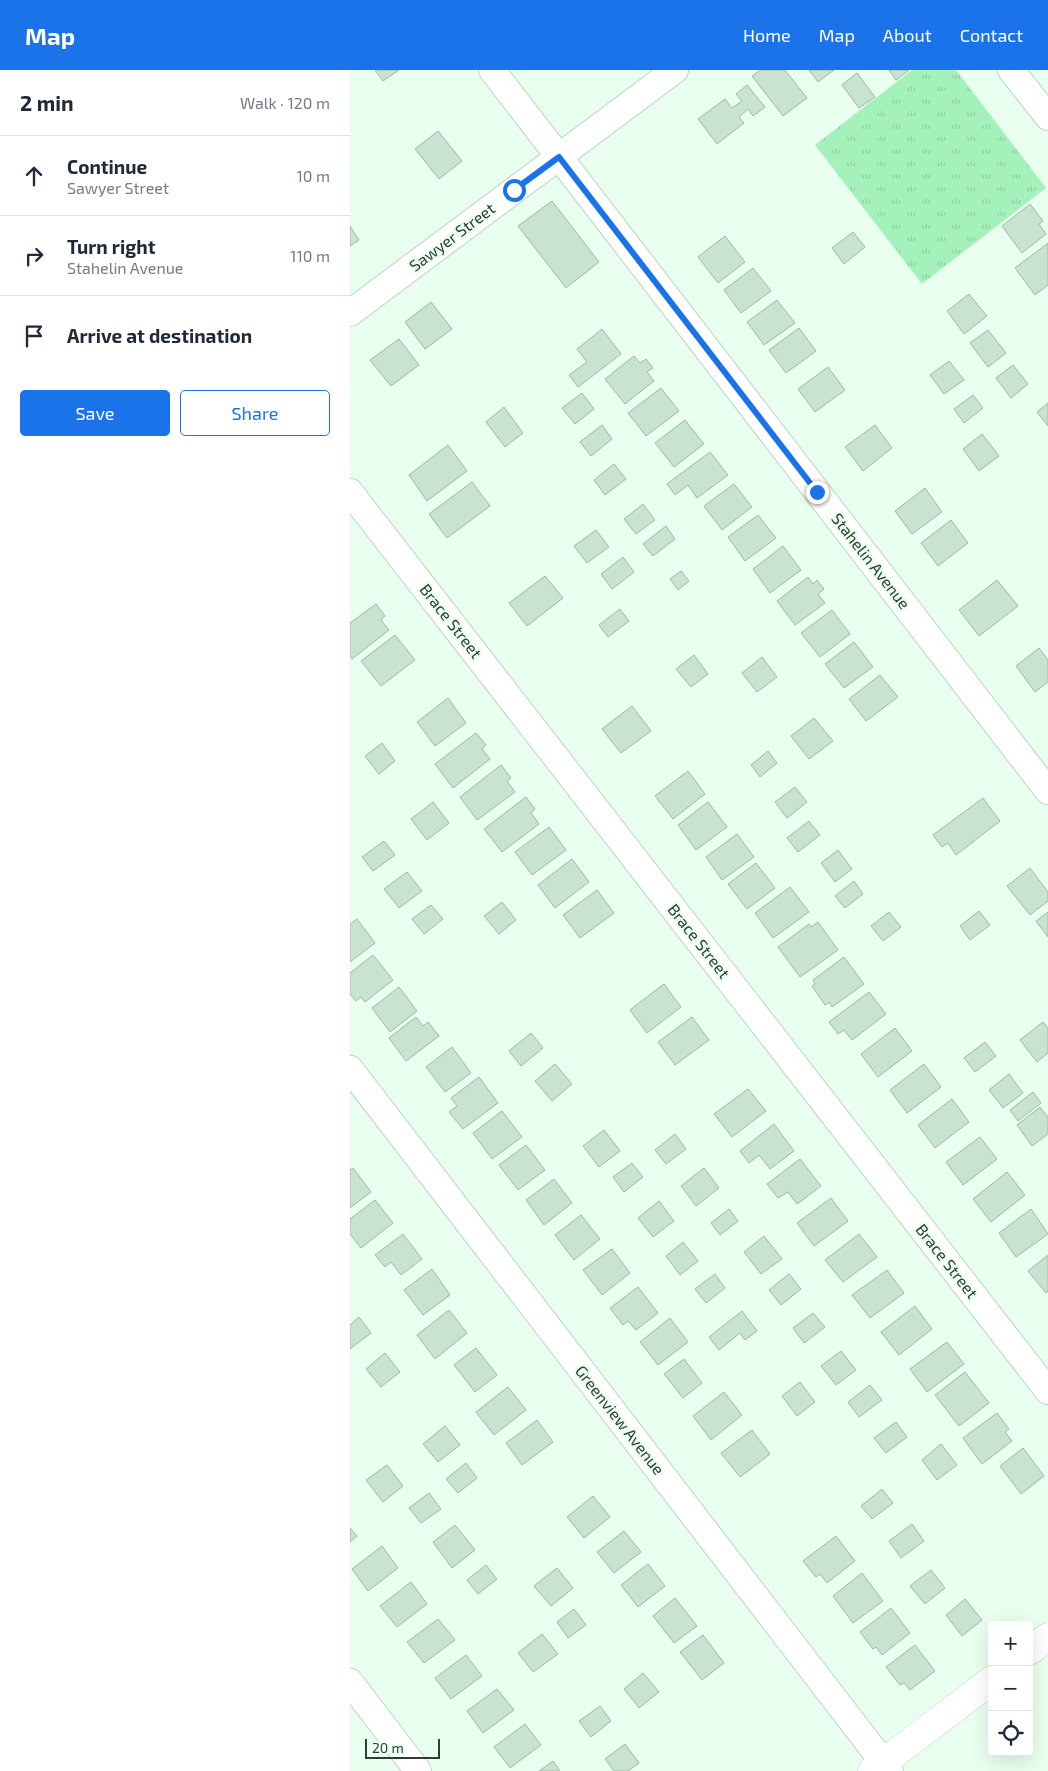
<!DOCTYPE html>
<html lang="en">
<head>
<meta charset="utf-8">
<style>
  body { margin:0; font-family:"Exo 2",sans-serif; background:#f2f2f3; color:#1f2937 }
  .controls { position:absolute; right:15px; bottom:15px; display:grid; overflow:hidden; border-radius:5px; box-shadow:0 5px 20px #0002 }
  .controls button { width:45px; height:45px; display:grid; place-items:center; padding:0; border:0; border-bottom:1px solid #e0e1e3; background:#fff; color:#1f2937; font:25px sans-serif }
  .scale { position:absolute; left:15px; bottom:12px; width:75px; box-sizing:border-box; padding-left:5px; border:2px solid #313c34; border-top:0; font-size:14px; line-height:18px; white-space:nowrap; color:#313c34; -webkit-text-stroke:4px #e9ffef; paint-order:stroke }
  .stop { position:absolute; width:15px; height:15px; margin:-11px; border:4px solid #1a73e8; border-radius:50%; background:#fff }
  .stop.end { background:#1a73e8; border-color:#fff; box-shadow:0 1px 5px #0008 }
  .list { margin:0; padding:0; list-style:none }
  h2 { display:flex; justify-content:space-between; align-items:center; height:65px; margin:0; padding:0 20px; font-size:21px }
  h2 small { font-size:16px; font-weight:400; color:#747a83 }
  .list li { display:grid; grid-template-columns:32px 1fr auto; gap:15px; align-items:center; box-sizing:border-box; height:80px; padding:0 20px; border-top:1px solid #e0e1e3 }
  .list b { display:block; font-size:19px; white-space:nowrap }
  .list p { margin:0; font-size:16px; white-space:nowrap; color:#747a83 }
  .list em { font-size:16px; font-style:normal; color:#747a83 }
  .actions { display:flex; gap:10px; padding:15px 20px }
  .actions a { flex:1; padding:11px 0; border:1px solid #1a73e8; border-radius:5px; text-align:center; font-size:18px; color:#1a73e8 }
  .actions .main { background:#1a73e8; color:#fff }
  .icon { flex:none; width:28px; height:28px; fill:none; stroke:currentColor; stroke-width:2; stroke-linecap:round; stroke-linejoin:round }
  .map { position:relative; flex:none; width:698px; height:1701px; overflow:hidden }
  header { display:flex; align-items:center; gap:30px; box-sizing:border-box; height:70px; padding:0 25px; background:#1a73e8; color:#fff }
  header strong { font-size:24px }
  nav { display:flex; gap:28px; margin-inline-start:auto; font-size:18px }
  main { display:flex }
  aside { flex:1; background:#fff }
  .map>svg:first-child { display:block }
  .grass { fill:url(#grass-tufts) }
  .building { fill:#c8e3cf; stroke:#9eb8a4 }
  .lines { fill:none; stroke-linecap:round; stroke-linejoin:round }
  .minor-casing { stroke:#bad5c1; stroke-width:28 }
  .tertiary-casing { stroke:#bad5c1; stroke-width:29 }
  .minor { stroke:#fff; stroke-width:26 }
  .tertiary { stroke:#fff; stroke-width:28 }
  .route { stroke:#1a73e8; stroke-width:6 }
  .labels { text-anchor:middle; stroke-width:5; stroke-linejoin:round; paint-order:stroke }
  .street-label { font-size:16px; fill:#313c34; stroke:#e9ffef }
</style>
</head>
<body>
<header>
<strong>Map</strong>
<nav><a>Home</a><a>Map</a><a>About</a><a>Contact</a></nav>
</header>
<main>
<aside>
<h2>2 min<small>Walk · 120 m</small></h2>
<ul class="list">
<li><svg class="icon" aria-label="ahead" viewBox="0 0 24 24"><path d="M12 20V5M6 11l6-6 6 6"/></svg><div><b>Continue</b><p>Sawyer Street</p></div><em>10 m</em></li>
<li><svg class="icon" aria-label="right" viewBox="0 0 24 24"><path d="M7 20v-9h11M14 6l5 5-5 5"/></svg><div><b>Turn right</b><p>Stahelin Avenue</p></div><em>110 m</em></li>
<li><svg class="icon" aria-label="arrive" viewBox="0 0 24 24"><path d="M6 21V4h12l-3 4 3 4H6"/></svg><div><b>Arrive at destination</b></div></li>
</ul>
<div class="actions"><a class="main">Save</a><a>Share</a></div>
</aside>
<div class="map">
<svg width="698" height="1701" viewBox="0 0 698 1701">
  <defs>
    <pattern id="grass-tufts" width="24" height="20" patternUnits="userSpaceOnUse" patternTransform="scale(1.25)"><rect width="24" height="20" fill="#a5f1bc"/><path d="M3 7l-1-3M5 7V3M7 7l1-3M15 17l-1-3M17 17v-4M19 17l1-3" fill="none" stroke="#8ed0a2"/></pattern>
  </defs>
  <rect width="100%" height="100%" fill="#e9ffef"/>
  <!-- grass -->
  <path class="grass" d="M562 0H606L696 118 572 214 465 75Z"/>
  <!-- building -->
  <path class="building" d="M25 0H49L33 11Z
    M410 0H435L457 28 433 46 402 6Z
    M459 0H484L468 12Z
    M539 0H559L546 10Z
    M507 3 525 27 509 38 492 15Z
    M397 15 415 37 403 46 398 39 389 47 394 53 367 74 348 49 375 29 382 38 392 31 386 24Z
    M88 61 112 91 89 109 65 79Z
    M202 131 249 192 216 218 168 156Z
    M680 134 693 151 689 154 696 164 672 183 652 156Z
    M0 156 9 170 0 176Z
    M503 162 515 177 494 194 482 178Z
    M375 166 395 192 368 213 348 187Z
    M698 173V215L685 225 665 198Z
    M403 198 421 221 391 243 374 220Z
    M619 224 637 246 614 264 597 241Z
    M427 230 445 253 414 275 397 252Z
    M81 232 102 259 75 279 55 252Z
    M449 258 466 281 436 303 419 280Z
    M252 259 271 284 228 317 219 305 237 292 227 279Z
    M638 260 656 283 638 297 620 273Z
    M49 269 69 295 41 316 20 290Z
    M284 286 290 293 296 289 303 298 297 302 304 311 275 334 255 309Z
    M599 291 614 310 594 324 580 305Z
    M663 295 678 314 661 328 646 308Z
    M478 297 495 320 465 342 448 319Z
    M311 318 329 341 296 366 278 343Z
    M232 323 244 339 225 354 212 338Z
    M623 325 633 338 614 353 604 339Z
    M698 333V356L687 342Z
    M154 337 173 363 155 377 136 352Z
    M335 350 354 374 324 397 305 373Z
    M252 355 262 369 241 386 230 372Z
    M525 355 542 378 513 401 495 377Z
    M632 364 649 386 629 401 613 379Z
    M98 375 117 401 77 431 59 405Z
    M360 382 378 405 347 428 338 415 325 425 317 414Z
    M264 394 276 409 255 425 244 410Z
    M122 412 140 436 97 468 79 444Z
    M384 414 402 437 372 460 354 436Z
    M575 418 592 442 562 464 545 441Z
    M293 434 305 450 286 464 274 449Z
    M408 445 426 468 395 491 378 467Z
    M601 450 618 473 588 496 571 473Z
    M316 456 325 469 303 486 293 474Z
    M246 460 259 477 237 493 224 476Z
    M433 476 451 500 420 523 403 499Z
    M273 487 284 502 262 519 251 504Z
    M331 501 339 511 328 520 320 509Z
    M195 506 213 528 177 556 159 533Z
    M458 507 463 514 467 510 474 519 468 524 475 533 445 555 427 531Z
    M647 510 668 536 629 566 609 540Z
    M26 534 35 546 31 550 39 560 2 589 0 586V553Z
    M270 539 279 551 258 567 249 555Z
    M482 540 500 564 470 587 451 563Z
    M45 565 65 590 31 616 11 591Z
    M504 572 523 597 494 618 475 594Z
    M689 578 698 590V612L685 622 666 596Z
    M344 585 358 604 341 617 326 599Z
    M412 587 427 607 407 622 392 603Z
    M530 605 548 627 516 651 499 629Z
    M98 628 116 653 85 676 67 652Z
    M282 636 301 661 271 683 252 659Z
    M464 648 483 671 459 689 441 666Z
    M126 663 136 675 132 679 140 689 103 718 85 694Z
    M32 673 45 691 29 704 15 686Z
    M418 681 427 693 410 707 401 695Z
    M151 695 161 708 157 711 165 722 127 750 110 727Z
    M338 701 355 724 323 749 305 726Z
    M445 717 457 732 437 748 425 732Z
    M176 727 185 739 181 743 189 754 152 782 134 759Z
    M633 728 650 751 606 785 598 773 592 777 583 765Z
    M83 732 99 753 77 770 61 749Z
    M358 732 377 757 346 780 328 755Z
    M459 751 470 765 448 782 437 768Z
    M199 757 216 780 182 805 165 782Z
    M387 764 404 787 372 810 356 787Z
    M34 771 45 785 23 801 12 787Z
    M488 780 502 799 485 812 471 793Z
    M222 789 239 812 205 838 188 815Z
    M406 793 425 818 397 839 378 814Z
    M680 798 698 822V831L680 845 657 816Z
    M57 802 72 821 49 838 34 819Z
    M504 811 513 824 495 838 485 826Z
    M440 817 459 842 423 868 405 843Z
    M247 820 264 843 230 868 213 845Z
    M152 832 166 850 149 864 134 846Z
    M81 835 93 849 74 864 62 849Z
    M629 841 640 855 620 870 610 856Z
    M539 842 551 857 533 871 521 856Z
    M698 842V867L686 851Z
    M7 849 25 873 0 892V854Z
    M468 852 488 880 450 907 428 877 459 854 461 857Z
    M23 885 43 910 15 932 11 927 6 931 0 924V903Z
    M494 887 514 914 482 937 479 932 475 935 462 916 465 914 463 910Z
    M314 914 331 937 297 963 280 940Z
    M49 917 67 941 40 962 22 938Z
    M519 922 536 944 502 970 494 960 488 964 479 952Z
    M66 947 73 956 78 952 89 966 56 991 39 968Z
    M342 947 359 970 325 995 308 972Z
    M693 952 698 958V983L687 992 670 970Z
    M545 958 562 981 528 1007 511 984Z
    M181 963 193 978 171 996 159 981Z
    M635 972 646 986 625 1002 614 988Z
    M102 977 121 1003 95 1022 76 997Z
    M205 994 222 1014 202 1031 185 1011Z
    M574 994 591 1017 557 1043 540 1020Z
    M659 1004 673 1023 653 1038 639 1020Z
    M129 1007 148 1033 113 1059 99 1042 107 1036 101 1028Z
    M398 1019 416 1041 382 1067 364 1044Z
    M683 1022 691 1033 668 1051 660 1040Z
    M602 1029 619 1052 585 1078 568 1055Z
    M690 1037 698 1047V1064L682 1076 667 1055Z
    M152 1041 172 1067 142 1089 123 1063Z
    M424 1054 444 1081 420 1099 409 1085 399 1093 390 1081Z
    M254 1060 270 1081 249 1097 233 1076Z
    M325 1064 336 1079 316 1094 305 1080Z
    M630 1067 647 1089 613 1115 596 1092Z
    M176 1075 195 1100 168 1120 149 1095Z
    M450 1089 471 1116 447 1134 438 1122 428 1128 417 1114Z
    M282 1093 293 1107 274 1122 263 1107Z
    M3 1098 21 1122 0 1138V1100Z
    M354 1098 369 1118 346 1136 331 1116Z
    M657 1102 675 1125 641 1152 623 1129Z
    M204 1109 222 1133 194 1155 176 1130Z
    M481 1128 498 1151 464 1176 447 1153Z
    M25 1130 43 1153 11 1178 0 1164V1149Z
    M309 1131 324 1151 303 1167 288 1148Z
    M379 1139 388 1151 370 1165 361 1153Z
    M681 1139 698 1164 666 1187 649 1163Z
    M231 1145 250 1169 224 1190 205 1165Z
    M53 1164 72 1189 51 1205 41 1192 35 1197 25 1185Z
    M509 1164 527 1187 493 1212 475 1190Z
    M414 1166 432 1189 411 1204 394 1182Z
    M333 1172 348 1191 330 1205 316 1186Z
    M262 1179 280 1203 252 1225 233 1200Z
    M698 1185V1221L696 1223 678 1201Z
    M82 1199 100 1225 73 1245 54 1220Z
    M537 1200 554 1223 520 1248 502 1225Z
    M365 1204 375 1218 356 1233 345 1219Z
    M439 1204 451 1219 431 1235 419 1220Z
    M288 1217 308 1243 286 1260 278 1251 273 1255 260 1238Z
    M565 1236 582 1259 549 1285 531 1262Z
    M99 1240 117 1263 85 1289 67 1265Z
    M392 1241 407 1261 395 1270 390 1263 369 1280 359 1267Z
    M463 1243 475 1257 454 1273 443 1258Z
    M9 1247 21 1263 0 1279V1255Z
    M320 1248 338 1272 308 1295 290 1272Z
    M597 1272 614 1294 577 1322 560 1299Z
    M126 1278 147 1305 125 1322 104 1295Z
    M491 1281 506 1300 486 1315 471 1296Z
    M35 1283 50 1302 31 1317 16 1299Z
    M334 1289 352 1313 333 1328 314 1304Z
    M615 1302 639 1333 609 1356 585 1325Z
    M450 1312 465 1332 447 1346 432 1326Z
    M520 1315 532 1330 509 1347 498 1332Z
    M158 1317 176 1340 144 1365 126 1342Z
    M374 1322 392 1345 361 1370 343 1346Z
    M647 1343 659 1359 655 1362 662 1371 632 1394 613 1368Z
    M187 1350 203 1372 172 1395 156 1373Z
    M546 1352 557 1367 536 1383 524 1368Z
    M95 1356 110 1375 88 1392 73 1374Z
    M402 1360 420 1384 390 1407 371 1383Z
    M591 1374 607 1395 587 1410 572 1390Z
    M673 1378 694 1406 671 1424 650 1396Z
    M116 1393 127 1408 108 1423 96 1409Z
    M37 1395 53 1416 33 1432 16 1410Z
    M532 1419 543 1433 522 1449 511 1436Z
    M79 1423 91 1439 71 1453 59 1438Z
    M243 1426 260 1447 234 1468 217 1447Z
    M562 1454 574 1471 551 1488 539 1471Z
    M105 1455 125 1480 102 1498 83 1472Z
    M0 1458 7 1466 0 1472Z
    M274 1461 291 1482 264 1503 247 1482Z
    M486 1466 505 1491 477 1513 470 1504 466 1507 453 1491Z
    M32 1476 48 1498 18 1521 2 1499Z
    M298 1494 315 1516 288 1537 271 1515Z
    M136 1495 147 1509 128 1524 117 1510Z
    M207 1498 223 1518 201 1536 184 1516Z
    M581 1500 595 1518 575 1534 560 1516Z
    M512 1503 533 1531 503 1553 483 1526Z
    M61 1512 77 1534 47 1557 30 1536Z
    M325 1528 347 1556 324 1573 303 1546Z
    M615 1529 632 1550 612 1566 596 1545Z
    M541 1538 560 1563 532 1585 526 1577 523 1579 510 1562Z
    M224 1539 236 1555 218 1568 207 1552Z
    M88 1549 105 1570 74 1593 57 1572Z
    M192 1564 208 1584 183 1602 168 1583Z
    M353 1565 374 1593 352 1610 330 1582Z
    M565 1575 585 1601 560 1620 554 1613 550 1615 536 1597Z
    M116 1585 132 1606 101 1629 85 1608Z
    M293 1603 309 1622 289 1638 274 1619Z
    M147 1619 164 1640 133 1663 117 1641Z
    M250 1636 261 1651 241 1667 229 1651Z
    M175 1654 191 1675 160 1698 144 1677Z
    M275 1674 289 1693 278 1701H264L255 1689Z
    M203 1691 210 1701H189Z"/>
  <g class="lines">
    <!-- minor casing -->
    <g class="minor-casing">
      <path id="minor" d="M142 0 698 721
        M661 0 698 47
        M0 243 325 0
        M0 422 698 1321
        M0 999 540 1701
        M0 1612 68 1701"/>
    </g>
    <!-- tertiary casing -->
    <g class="tertiary-casing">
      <path id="tertiary" d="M679 1581 698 1567
        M522 1701 642 1610"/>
    </g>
    <!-- minor -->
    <use href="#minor" class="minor"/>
    <!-- tertiary -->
    <use href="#tertiary" class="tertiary"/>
  </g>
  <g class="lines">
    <!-- route -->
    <path class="route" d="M164 120 209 87 467 422"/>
  </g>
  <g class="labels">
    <!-- street labels -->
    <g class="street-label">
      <text transform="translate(102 167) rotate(-37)" y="6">Sawyer Street</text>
      <text transform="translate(521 491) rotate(52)" y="6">Stahelin Avenue</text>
      <text transform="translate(101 551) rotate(52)" y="6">Brace Street</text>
      <text transform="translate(349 871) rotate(52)" y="6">Brace Street</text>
      <text transform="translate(597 1191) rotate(52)" y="6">Brace Street</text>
      <text transform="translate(270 1350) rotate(52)" y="6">Greenview Avenue</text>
    </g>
  </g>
</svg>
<div class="controls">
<button>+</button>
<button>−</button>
<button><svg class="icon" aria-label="locate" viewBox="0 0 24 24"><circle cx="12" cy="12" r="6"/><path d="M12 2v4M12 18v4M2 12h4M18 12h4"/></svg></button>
</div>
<div class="scale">20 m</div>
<div class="stop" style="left:164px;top:120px"></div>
<div class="stop end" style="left:467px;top:422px"></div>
</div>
</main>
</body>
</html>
